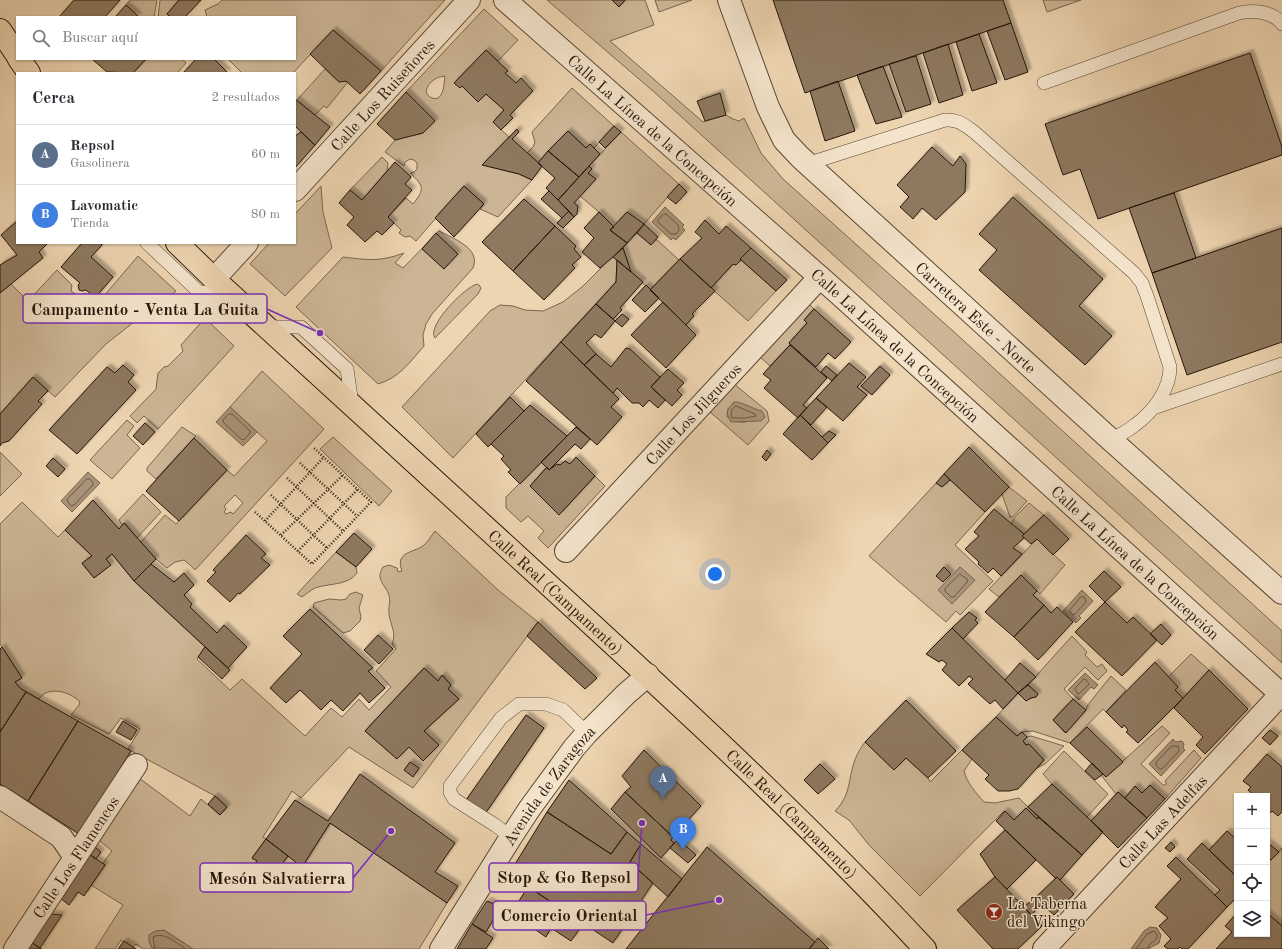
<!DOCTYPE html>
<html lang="es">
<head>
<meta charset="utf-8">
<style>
  body { margin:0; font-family:"Old Standard TT",serif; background:#f2f2f3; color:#2b2b33 }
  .controls { position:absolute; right:12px; bottom:12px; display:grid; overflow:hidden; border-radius:0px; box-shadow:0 1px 3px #0004 }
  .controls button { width:36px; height:36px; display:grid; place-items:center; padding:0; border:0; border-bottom:1px solid #e1e1e2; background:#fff; color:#2b2b33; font:20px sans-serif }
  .you { position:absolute; left:715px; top:574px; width:14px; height:14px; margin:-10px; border:3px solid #fff; border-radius:50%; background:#1a73e8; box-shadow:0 0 0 6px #1a73e833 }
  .badge { display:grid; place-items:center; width:26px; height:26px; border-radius:50%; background:#d93025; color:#fff; font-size:13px; font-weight:700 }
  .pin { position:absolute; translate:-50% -33px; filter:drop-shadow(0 1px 2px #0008) }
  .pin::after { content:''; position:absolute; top:21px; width:14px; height:12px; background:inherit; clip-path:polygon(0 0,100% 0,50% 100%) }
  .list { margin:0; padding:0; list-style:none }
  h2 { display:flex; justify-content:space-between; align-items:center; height:52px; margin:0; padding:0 16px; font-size:17px }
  h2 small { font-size:13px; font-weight:400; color:#7c7c81 }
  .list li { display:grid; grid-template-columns:26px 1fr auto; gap:12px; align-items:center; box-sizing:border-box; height:60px; padding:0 16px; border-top:1px solid #e1e1e2 }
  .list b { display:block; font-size:15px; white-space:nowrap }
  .list p { margin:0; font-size:13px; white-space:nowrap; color:#7c7c81 }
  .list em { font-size:13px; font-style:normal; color:#7c7c81 }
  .icon { flex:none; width:22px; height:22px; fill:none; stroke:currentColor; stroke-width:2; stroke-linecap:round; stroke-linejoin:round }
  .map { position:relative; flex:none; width:1282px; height:949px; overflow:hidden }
  .search { position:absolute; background:#fff; box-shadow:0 1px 3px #0004; left:16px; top:16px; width:280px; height:44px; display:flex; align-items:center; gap:10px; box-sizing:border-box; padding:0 14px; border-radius:0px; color:#7c7c81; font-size:15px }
  .panel { position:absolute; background:#fff; box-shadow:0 1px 3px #0004; left:16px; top:72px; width:280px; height:172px; border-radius:0px }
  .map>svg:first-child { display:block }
  .green { fill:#ccb595; stroke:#786650; fill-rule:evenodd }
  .water { fill:#aa9479; stroke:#75624d }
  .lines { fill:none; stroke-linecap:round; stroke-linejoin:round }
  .shore { stroke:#685542; stroke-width:1 }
  .building { fill:#8e7961; stroke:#25160b; filter:url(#shadow) }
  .service-casing { stroke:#574634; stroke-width:14 }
  .minor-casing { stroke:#574634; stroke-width:24 }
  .tertiary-casing { stroke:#574634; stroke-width:24 }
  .trunk-casing { stroke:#25160b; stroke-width:24 }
  .path { stroke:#25160b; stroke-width:2.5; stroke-dasharray:1 2; stroke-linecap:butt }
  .service { stroke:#f4e4cc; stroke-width:13 }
  .minor { stroke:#f4e4cc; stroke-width:22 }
  .tertiary { stroke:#f4e4cc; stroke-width:22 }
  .trunk { stroke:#eed5b1; stroke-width:22 }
  .labels { text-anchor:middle; stroke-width:3; stroke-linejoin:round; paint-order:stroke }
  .street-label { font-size:16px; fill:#25160b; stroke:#f4e4cc }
  .poi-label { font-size:16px; fill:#25160b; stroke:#f4e4cc; text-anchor:start }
  .leader { fill:none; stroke:#7b2cbf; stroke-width:1.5 }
  .callout-dot { fill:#7b2cbf; stroke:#f4e4cc; stroke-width:1.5 }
  .callout { fill:#f4e4cc; stroke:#7b2cbf; stroke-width:1.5 }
  .callout-label { font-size:17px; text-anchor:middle; font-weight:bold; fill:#25160b }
</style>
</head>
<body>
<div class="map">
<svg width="1282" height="949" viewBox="0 0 1282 949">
  <defs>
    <filter id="shadow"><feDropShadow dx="3.5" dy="-3.5" stdDeviation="1" flood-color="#0004"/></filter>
  </defs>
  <rect width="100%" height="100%" fill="#eed5b1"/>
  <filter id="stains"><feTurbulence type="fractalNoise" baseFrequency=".005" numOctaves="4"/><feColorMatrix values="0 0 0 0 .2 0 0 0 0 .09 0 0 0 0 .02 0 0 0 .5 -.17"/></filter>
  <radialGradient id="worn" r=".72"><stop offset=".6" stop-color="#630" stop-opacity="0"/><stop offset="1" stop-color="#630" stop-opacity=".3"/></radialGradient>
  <!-- green -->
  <path class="green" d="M130 0H157L154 17H139L126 5Z
    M160 0H179L167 14 171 17H158Z
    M222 0H445L381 71 333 30 293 73H242L228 59H295V17H207L205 10 218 4Z
    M547 0H612L619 7 625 0H645L654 25 610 41 703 122 726 115 733 119 739 121 744 118 761 153 783 179 953 331 1282 631V663L653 91Z
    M655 0H692L659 12Z
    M1043 0H1081L1047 12Z
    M484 9 518 40 498 61 486 50 454 83 462 86 478 102 486 94 504 110 493 122 509 137 483 165 519 174 532 180 498 217 480 209 484 204 464 186 416 241 410 236 405 237 399 233 401 230 388 217 406 198 413 204C425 189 424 186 410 173L414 172 417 169V163L414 160 410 159 405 162 404 166 385 152 395 140 423 133 435 121 406 92ZM445 76C444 83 444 102 432 98 428 96 427 94 426 91 429 81 436 77 445 76Z
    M146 59H182L186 63 177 73H133Z
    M325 69 339 82 346 81 347 83 327 108 324 106 315 115 297 100Z
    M572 88 614 126 594 148 590 144 586 148 568 131 548 151 538 163 527 153 533 147 535 142 532 132Z
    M621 132 679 184 644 224 627 212 614 227 599 212 580 196 588 173 592 169 589 166Z
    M382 157 388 163 387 171 362 200 350 190Z
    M321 186 323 212 332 248 285 296 250 264 269 243H295V214Z
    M439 231C454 239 481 248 473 268L432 314 426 324 423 335 424 346C410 362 399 378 378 384L296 307 343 257C368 260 380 262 404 253L395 263 403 268Z
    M637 233 651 245 656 239 679 260 650 290 631 272 623 248Z
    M138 256 176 291 144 315 139 310 131 317 134 322 106 344 55 397 33 377 0 414V293L11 284 28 301 57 270 72 285 71 291 77 295 81 296 85 293 97 304Z
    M613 256 617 260 616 282 453 458 402 407 490 311 500 305 513 306 525 310 543 311 563 302 582 287Z
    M741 260 776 291 748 321 711 288 733 264 736 265Z
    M477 284 479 285 481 288 478 294 435 338C426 326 465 287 477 284Z
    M809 304 814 309 804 320 807 323 789 343 790 345 770 366 760 357Z
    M205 318 234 346 158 429 144 416 137 423 130 416 156 389 158 373 164 367 168 366 183 351 181 345Z
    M262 371 324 429 195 570 189 564 184 560 175 562 167 568 156 559 141 542 165 515 176 524 227 470 234 476 267 441 230 407ZM235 495 243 503 233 514 231 512 226 514 224 512 226 509 224 506Z
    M734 384 767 411 769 421 748 445 709 411ZM747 406 753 409 758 410 746 422H739L727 417 728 409Z
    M127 420 134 426 127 435 140 448 112 479 90 460Z
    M182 427 196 436 156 479 147 471V468Z
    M333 437 392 491 379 506 321 450 320 449Z
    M0 452 22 474 0 496Z
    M541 462 547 467 530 486 559 515 595 476 605 486 548 548 538 538 544 531 528 516 521 522 506 508V497Z
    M950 480 985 512 955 545 993 581 960 615 956 611 946 622 869 556 936 483 942 487Z
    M1009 487 1027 501 1013 517H1010L1002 494Z
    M143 494 161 512 137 538 125 523 122 525 119 520Z
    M22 502 58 537 65 530 92 556 82 564 94 578 110 565 106 559 112 554 134 581 205 647 197 659 230 690 242 679 305 736 331 708 342 717 359 699 369 710 391 687 376 671 396 649 392 644C397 633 390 624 389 614 388 607 391 602 389 595 385 584 375 580 383 567L389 565 397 568 398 572 402 571C395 552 412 553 423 546 428 542 431 536 435 531L498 590 538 622 413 788 349 747 301 798 292 791 263 837 266 839 252 858 257 861 249 871 268 882 288 856 302 867 330 823 447 903 419 949H193L164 930 159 932 149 941 153 949H143L136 944 133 947 121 940 115 949H95L123 905 91 885 105 865 103 863 112 851 99 840 139 778 190 816 201 799 220 815 227 807 215 796 128 749 140 729 121 718 109 734 71 715 79 705 80 702C71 692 48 685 39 699L20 688 15 682 22 678 0 644V524ZM424 668 438 681 443 675 451 685 448 689 459 699 424 731 438 745 423 761 409 747 397 759 365 731Z
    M1029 503 1044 515 1024 534 1011 524 1015 517Z
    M1037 539 1065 565 1040 594 1021 575 999 597 989 589Z
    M336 552 356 567 357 573C347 586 329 583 315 588 311 590 306 594 302 597L297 594Z
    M356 592 363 595 359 608 361 617 360 621 350 631 343 633 313 607 314 603 329 599 341 600 346 599 350 594Z
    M1072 636 1087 652 1085 655 1097 667 1102 664 1107 671 1098 680 1085 667 1064 689 1073 699 1053 720 1065 733 1086 710 1087 706 1111 676 1126 690 1106 712 1103 709 1070 743 1033 731 1022 732 1017 736 996 717 1018 693 1026 701 1031 698 1036 697 1038 694 1028 685Z
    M1191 654 1209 670 1183 698 1175 690 1178 687 1168 677Z
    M1162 726 1170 733 1141 764 1163 785H1166V782L1165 781 1194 750 1201 758 1165 799 1150 785 1142 793 1135 787 1125 798 1118 792 1116 794 1101 775 1103 774 1106 776Z
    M1031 736 1064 746 1045 764 1037 768 1044 760 1029 744 1026 745 1023 741 1027 737Z
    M865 742 894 770 906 758 928 778 930 782 962 750 972 759 964 771C967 783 976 793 984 802L995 803 1019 798 1038 817 1037 819 1014 820 1004 811 920 896 869 845 849 820 835 811C853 793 847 776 857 755 859 751 862 746 865 742Z
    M1064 751 1108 794 1087 817 1052 784 1043 774Z
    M1282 848V926L1267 913V864Z"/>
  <!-- water -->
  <path class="water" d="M665 207 684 225 682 227 685 230 676 240 673 238 671 240 652 222Z
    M734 402C744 402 752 409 762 411L765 417 761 421 731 422 727 414 728 409Z
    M230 407 257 432 243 446 216 422Z
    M88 472 100 483 72 512 61 501Z
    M960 567 975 580 952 604 938 590Z
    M1082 590 1093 601 1079 616 1081 618 1076 623 1063 611Z
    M1085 673 1098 685 1094 689 1091 687 1079 700 1068 690Z
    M1173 739 1175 742 1182 741 1184 744 1183 748 1185 750 1161 776 1149 764Z
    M1150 927 1157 928 1161 935 1159 943 1148 949H1131L1144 931Z
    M164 930 193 949 152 948 149 941V935L155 931Z"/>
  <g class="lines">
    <!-- shore -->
    <path class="shore" d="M664 214H666L678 225 679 230 676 234H671L658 222V220Z
      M736 406 755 414 756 416 746 418H732L731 415 732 410Z
      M229 414H232L250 431V433L244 440 241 439 223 422V420Z
      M87 479H90L93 483V485L74 505 71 506 68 502 67 500Z
      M960 574 967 579 968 581 954 597H951L945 591V589Z
      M1081 597H1084L1086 602 1075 614 1073 615 1070 612V610Z
      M1084 679 1086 680 1089 684 1080 693 1078 694 1075 689Z
      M1172 746H1178L1179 751 1162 769H1160L1156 765V763Z
      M155 949 153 937C164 931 176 943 186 949
      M1136 949 1147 934 1154 931C1161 937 1154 941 1149 945L1148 949"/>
  </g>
  <!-- building -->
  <path class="building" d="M74 0H120L105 17H59Z
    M179 0H201L185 17H171L167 14Z
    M612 0H625L619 7Z
    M773 0H1003L1011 23 805 93Z
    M126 5 139 17H115Z
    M1011 23 1028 72 1005 80 987 31Z
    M333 30 381 71 360 94 346 81 339 82 310 54Z
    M979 34 997 83 972 91 956 42Z
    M948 44 963 95 939 103 923 53Z
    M486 50 508 71 505 73 516 83 521 78 533 91 510 115 513 118 501 130 493 122 504 110 486 94 478 102 462 86 460 88 454 83Z
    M1250 53 1282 147V155L1098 219 1080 169 1063 175 1045 124Z
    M916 56 931 104 906 112 889 64Z
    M92 59H146L133 73 107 72Z
    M196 59H214L228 73H183Z
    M883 66 902 117 876 124 857 75Z
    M838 81 855 131 825 141 810 91Z
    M406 92 435 121 423 133 395 140 377 124Z
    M720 93 726 115 705 121 697 101Z
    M295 99 330 127 315 145 295 126Z
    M614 126 621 132 605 148 599 142Z
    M517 129 519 132 512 139 542 166 532 180 519 174 482 165Z
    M568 131 586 148 590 144 600 154 579 177 548 151Z
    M301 132 315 145 295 168V136Z
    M932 147 953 166 960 156 966 164 965 192 936 220 922 208 913 219 900 207 909 197 897 185Z
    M548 151 579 177 558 200 546 188 555 178 538 163Z
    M395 162 411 177 405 184 412 190 388 217 394 223 382 235 377 231 365 242 347 225 354 217 339 203 350 190 362 200Z
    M589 166 592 169 588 173 596 179 574 203 578 206 577 214 574 217 558 200Z
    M679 184 687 192 676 204 667 197Z
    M464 186 484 204 454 237 435 218Z
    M549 191 569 211 562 218 541 199Z
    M1174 193 1196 258 1152 273 1129 208Z
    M1013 197 1103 279 1079 306 1112 336 1085 365 979 270 997 250 979 234Z
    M524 199 555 226 513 271 482 242Z
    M569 211 574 217 563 228 557 223Z
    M599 212 614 227 610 230 627 243 613 257 600 268 582 252 594 238 584 228Z
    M627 212 644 224 627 243 610 230Z
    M705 220 719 234 726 226 751 248 740 259 741 260 736 265 733 264 711 288 680 259 702 238 695 232Z
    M17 221V243H48L39 252 43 258 0 293V265L17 255 1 235Z
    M644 224 658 237 651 245 637 233Z
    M555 226 576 246 574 249 581 257 572 265 575 268 544 300 513 271Z
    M1282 228V342L1187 375 1152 273Z
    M436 233 458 254 444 269 422 249Z
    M82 243H100L102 245 91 257 113 277 95 298 86 290 82 291 79 290 78 285 80 283 61 267Z
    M623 248 631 272 613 257Z
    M751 248 787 280 776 291 740 259Z
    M680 259 715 291 692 314 694 316 686 325 650 290Z
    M617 260 643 282 620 308 622 310 613 319 596 304 616 282Z
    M646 285 659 298 645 312 632 300Z
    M663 302 696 335 666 368 631 335Z
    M596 304 615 321 601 338 595 334 586 343 596 354 584 365 561 342Z
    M814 309 851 342 835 359 828 353 816 367 789 343 807 323 804 320Z
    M622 314 629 319 622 327 615 321Z
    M561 342 619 399 611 407 622 417 597 445 526 381Z
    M790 345 827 378 803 405 807 408 798 418 764 388 771 380 763 374Z
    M626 348 630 349 660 377 651 387 665 400 658 408 649 400 643 407 639 403H632L617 388 613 393 584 365 596 354 611 367Z
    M849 363 866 377 857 387 867 395 843 421 816 398Z
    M123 365 134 375 128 382 136 390 77 454 49 430 107 367 115 373Z
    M826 366 837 375 832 381 821 372Z
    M880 366 890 375 872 395 861 386Z
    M668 369 684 383 677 390 682 395 672 406 651 387Z
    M33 377 48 391 38 401 42 404 9 441 2 443 0 446V414Z
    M510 397 524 411 488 447 476 434Z
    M816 398 827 407 811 425 800 415Z
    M530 405 567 436 520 484 508 472 511 470 501 459 504 456 491 444Z
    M800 415 828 443 812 460 783 434Z
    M145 423 155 432 143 445 133 436Z
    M576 427 590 439 581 449 575 444 549 470 541 462Z
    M829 431 836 435 828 443 822 437Z
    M194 438 227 470 179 521 146 491Z
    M969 447 1009 487 985 512 944 474Z
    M767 450 771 454 766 461 762 457Z
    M576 457 595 476 559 515 530 486 547 467 549 470 557 464 560 465 565 461 570 464Z
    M53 458 65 469 58 477 46 466Z
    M944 474 950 480 942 487 936 483Z
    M93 500 119 529 124 523 156 559 134 581 112 554 106 559 111 565 94 578 82 563 92 556 65 530Z
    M994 509 1024 534 1022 536 1024 538 1013 548 1022 554 1001 576 993 568 988 573 978 564 979 562 965 549 979 536 974 532Z
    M1044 515 1069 539 1053 555 1037 539 1031 544 1022 536Z
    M354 533 372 549 356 567 336 552Z
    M246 535 266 554 261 558 270 565 240 594 238 593 230 602 207 581 216 572 213 570Z
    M151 564 174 582 184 573 194 585 184 595 192 604 190 607 217 633 224 625 247 647 228 668 134 581Z
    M944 567 951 574 943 582 936 576Z
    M1104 571 1121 587 1105 602 1089 586Z
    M1021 575 1037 591 1033 595 1044 605 1014 637 985 612Z
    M1105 602 1127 623 1133 617 1157 640 1122 676 1075 632Z
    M1044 605 1051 613 1057 607 1073 622 1038 660 1014 637Z
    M310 609 373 668 368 671 385 688 369 703 360 693 343 711 331 700 321 710 300 690 286 703 270 688 302 654 283 636Z
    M969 612 977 618 975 620 978 623 963 639 952 628Z
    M538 622 597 678 585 689 527 636Z
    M1161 624 1171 635 1162 645 1150 634Z
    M952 628 1018 693 1003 709 995 700 990 704 968 684 973 679 969 676 959 686 942 670 947 664 942 660 939 662 926 654Z
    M378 635 393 649 379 664 364 650Z
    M2 647 22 678 15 682 20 688 26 692 0 732V649Z
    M205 647 230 670 222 679 198 657Z
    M1155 662 1178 687 1175 690 1183 698 1138 743 1126 732 1128 730 1124 725 1122 728 1106 712Z
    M1020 663 1036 677 1018 693 1005 680Z
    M424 668 438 681 442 675 451 685 448 689 459 699 424 731 439 745 423 761 409 747 397 759 365 731Z
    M1209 670 1248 709 1205 754 1196 745 1203 737 1174 708Z
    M1028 685 1038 694 1036 697 1031 698 1026 701 1018 693Z
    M26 692 78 721 28 801 0 784V732Z
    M1073 699 1086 710 1066 733 1053 720Z
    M906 700 956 751 928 778 906 758 894 770 865 742Z
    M526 715 544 728 485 814 466 800Z
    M996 717 1017 736 1022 732 1027 737 1023 741 1026 745 1029 744 1044 760 1018 789 1009 791H998L985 779 989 775 962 750Z
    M78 721 131 751 79 834 28 801Z
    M123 721 137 730 131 740 116 732Z
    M1087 727 1123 762 1106 777 1070 743Z
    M1270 730 1278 736 1270 745 1262 738Z
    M644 750 701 806 673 837 625 792 631 787 622 776Z
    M1267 754 1282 767V812L1278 816 1272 811 1267 816V796H1255L1248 790 1251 787 1243 781Z
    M410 762 419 768 413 777 404 770Z
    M1092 763 1103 774 1095 780 1085 771Z
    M820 764 835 779 818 794 804 780Z
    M360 774 455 843 435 872 458 886 447 903 330 823 302 867 266 839 295 800 328 821Z
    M569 780 627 832 611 854 547 812Z
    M1052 784 1103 832 1082 855 1028 807Z
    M1150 785 1165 799 1147 818 1125 798 1135 786 1142 793Z
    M625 792 673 837 671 840 674 843 661 858 611 809Z
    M1118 792 1147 818 1118 848 1091 821Z
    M215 796 227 807 220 815 208 804Z
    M1026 808 1037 819 1038 817 1082 855 1060 880 1057 877 1055 878 996 821 1005 811 1014 820Z
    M547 812 611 854 627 832 641 844 627 867 632 871 635 867 653 883 613 943 509 874Z
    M1005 830 1036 860 1007 889 995 877 980 854Z
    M1227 831 1237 840V877L1209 850Z
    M266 839 288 856 268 882 249 871 257 861 252 858Z
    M678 839 696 855 688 863 670 848Z
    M1171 842 1175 847 1170 852 1165 848Z
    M1267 842 1279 852 1271 860 1267 857Z
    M1202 843 1237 877V897L1227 907 1215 895 1220 890 1187 859Z
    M641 844 682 879 668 897 635 867 632 871 627 867Z
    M95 847 101 852 96 859 89 854Z
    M707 847 815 942 809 949H626Z
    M89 854 105 865 84 896 78 892 69 905 60 898Z
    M1176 857 1227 907 1188 949H1182L1180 947 1177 949H1168L1164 946 1171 939 1159 926 1168 918 1155 907 1181 879 1167 866Z
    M995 877 1042 926 1018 949H993L957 910Z
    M1057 877 1074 894 1054 915 1035 898Z
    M528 887 584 923 571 941 551 928 546 937 511 913Z
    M1035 898 1042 904 1031 915 1024 907Z
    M487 901 501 907 486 932 472 924Z
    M1237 913V934H1267V913L1282 926V949H1216L1232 932 1225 926Z
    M51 914 62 915 40 948 31 942Z
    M472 924 493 938 486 949H457Z
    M818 938 829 949H809Z
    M124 941 136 949H118Z
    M31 942 40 948 42 949H27Z"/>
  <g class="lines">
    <!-- service casing -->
    <g class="service-casing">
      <path id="service" d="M1044 83 1239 13C1253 10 1273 11 1282 24
        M807 164 945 120C957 119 963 124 973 131L1134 273 1142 283 1147 296 1170 367C1170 390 1153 412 1135 425 1128 431 1119 435 1111 440
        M147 243 199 292 229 293
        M267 327H301L347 369 352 405
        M1153 408 1282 364
        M511 837 495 825 454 799 450 792V786L501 718 519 704H546L563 710 587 733"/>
    </g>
    <!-- minor casing -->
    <g class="minor-casing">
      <g id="minor">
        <path id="s1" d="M729 0 768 107 784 140 800 157 1111 440 1282 593"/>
        <path id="s2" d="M295 190 469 0"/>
        <path d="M214 279 247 243"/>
        <path id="s3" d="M566 551 820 277"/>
        <path d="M0 797 61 837 75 857"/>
        <path id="s4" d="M15 949 136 765"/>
        <path id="s5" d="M1044 949 1281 694"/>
      </g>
    </g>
    <!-- tertiary casing -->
    <g class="tertiary-casing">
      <g id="tertiary">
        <path id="s6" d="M505 0 838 293 1282 695"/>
        <path id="s7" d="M441 949 511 837 530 808 574 748 587 733 626 694 648 675"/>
      </g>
    </g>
    <!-- trunk casing -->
    <g class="trunk-casing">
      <g id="trunk">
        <path d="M0 30 17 55"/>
        <path d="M19 59 29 73"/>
        <path id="s8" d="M177 243 214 279C323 378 431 478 540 577 672 698 804 818 925 949"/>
      </g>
    </g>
    <!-- path -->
    <path class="path" d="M300 463 357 516
      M287 478 343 531
      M271 495 327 548
      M255 512 312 564 371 502 314 448
      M265 521 324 457
      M281 535 343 475
      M298 551 358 489"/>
    <!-- service -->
    <use href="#service" class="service"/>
    <!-- minor -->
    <use href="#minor" class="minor"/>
    <!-- tertiary -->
    <use href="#tertiary" class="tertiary"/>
    <!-- trunk -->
    <use href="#trunk" class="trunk"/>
  </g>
  <!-- icons -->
  <defs>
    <g id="bar-disc" transform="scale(0.9)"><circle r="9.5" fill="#8f2418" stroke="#f4e4cc"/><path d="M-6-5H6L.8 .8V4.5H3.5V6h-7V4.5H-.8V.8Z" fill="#fff"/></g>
  </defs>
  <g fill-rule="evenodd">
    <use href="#bar-disc" x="994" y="912"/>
  </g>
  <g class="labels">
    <!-- street labels -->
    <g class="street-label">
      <text dy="6" stroke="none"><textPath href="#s2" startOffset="129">Calle Los Ruiseñores</textPath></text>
      <text dy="6" stroke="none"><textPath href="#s6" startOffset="197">Calle La Línea de la Concepción</textPath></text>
      <text dy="6" stroke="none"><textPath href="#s1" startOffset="412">Carretera Este - Norte</textPath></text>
      <text dy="6" stroke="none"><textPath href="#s6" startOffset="521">Calle La Línea de la Concepción</textPath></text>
      <text dy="6" stroke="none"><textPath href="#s3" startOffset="187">Calle Los Jilgueros</textPath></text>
      <text dy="6" stroke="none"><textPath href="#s6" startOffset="845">Calle La Línea de la Concepción</textPath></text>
      <text dy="6" stroke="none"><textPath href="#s8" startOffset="515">Calle Real (Campamento)</textPath></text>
      <text dy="6" stroke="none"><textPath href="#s7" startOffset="196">Avenida de Zaragoza</textPath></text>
      <text dy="6" stroke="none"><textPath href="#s8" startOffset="839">Calle Real (Campamento)</textPath></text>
      <text dy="6" stroke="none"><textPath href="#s5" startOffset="174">Calle Las Adelfas</textPath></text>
      <text dy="6" stroke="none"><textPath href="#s4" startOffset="110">Calle Los Flamencos</textPath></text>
    </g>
    <!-- poi labels -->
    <g class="poi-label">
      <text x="1007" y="909">La Taberna<tspan x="1007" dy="18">del Vikingo</tspan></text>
    </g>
  </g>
  <!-- callouts -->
  <path class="leader" d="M320 333L267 309M642 823L638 877M391 831L353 878M719 900L646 915"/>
  <g class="callout-dot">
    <circle cx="320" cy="333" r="4"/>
    <circle cx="642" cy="823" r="4"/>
    <circle cx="391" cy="831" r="4"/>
    <circle cx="719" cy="900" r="4"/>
  </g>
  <g class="callout">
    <rect x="23" y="294" width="244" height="29" rx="4"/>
    <rect x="489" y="863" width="149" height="29" rx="4"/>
    <rect x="200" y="863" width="153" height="29" rx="4"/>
    <rect x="493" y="901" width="153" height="29" rx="4"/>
  </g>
  <g class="callout-label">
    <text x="145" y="315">Campamento - Venta La Guita</text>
    <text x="564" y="883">Stop &amp; Go Repsol</text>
    <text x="277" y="884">Mesón Salvatierra</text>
    <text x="569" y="921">Comercio Oriental</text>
  </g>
  <rect width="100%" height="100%" filter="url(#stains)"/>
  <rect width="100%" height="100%" fill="url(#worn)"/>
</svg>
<div class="controls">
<button>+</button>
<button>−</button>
<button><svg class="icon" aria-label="locate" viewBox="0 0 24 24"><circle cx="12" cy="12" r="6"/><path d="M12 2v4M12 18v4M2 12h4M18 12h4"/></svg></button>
<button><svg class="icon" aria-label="layers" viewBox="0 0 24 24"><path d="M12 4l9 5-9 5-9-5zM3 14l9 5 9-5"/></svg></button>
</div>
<div class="you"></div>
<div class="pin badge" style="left:663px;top:799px;background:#5c6f8a">A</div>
<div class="pin badge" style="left:683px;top:850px;background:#3f7fe0">B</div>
<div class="search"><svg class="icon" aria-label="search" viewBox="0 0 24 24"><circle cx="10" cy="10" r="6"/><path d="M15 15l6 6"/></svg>Buscar aquí</div>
<section class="panel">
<h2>Cerca<small>2 resultados</small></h2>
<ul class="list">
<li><span class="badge" style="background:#5c6f8a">A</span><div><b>Repsol</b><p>Gasolinera</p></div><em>60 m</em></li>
<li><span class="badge" style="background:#3f7fe0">B</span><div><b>Lavomatic</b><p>Tienda</p></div><em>80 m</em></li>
</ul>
</section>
</div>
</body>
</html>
